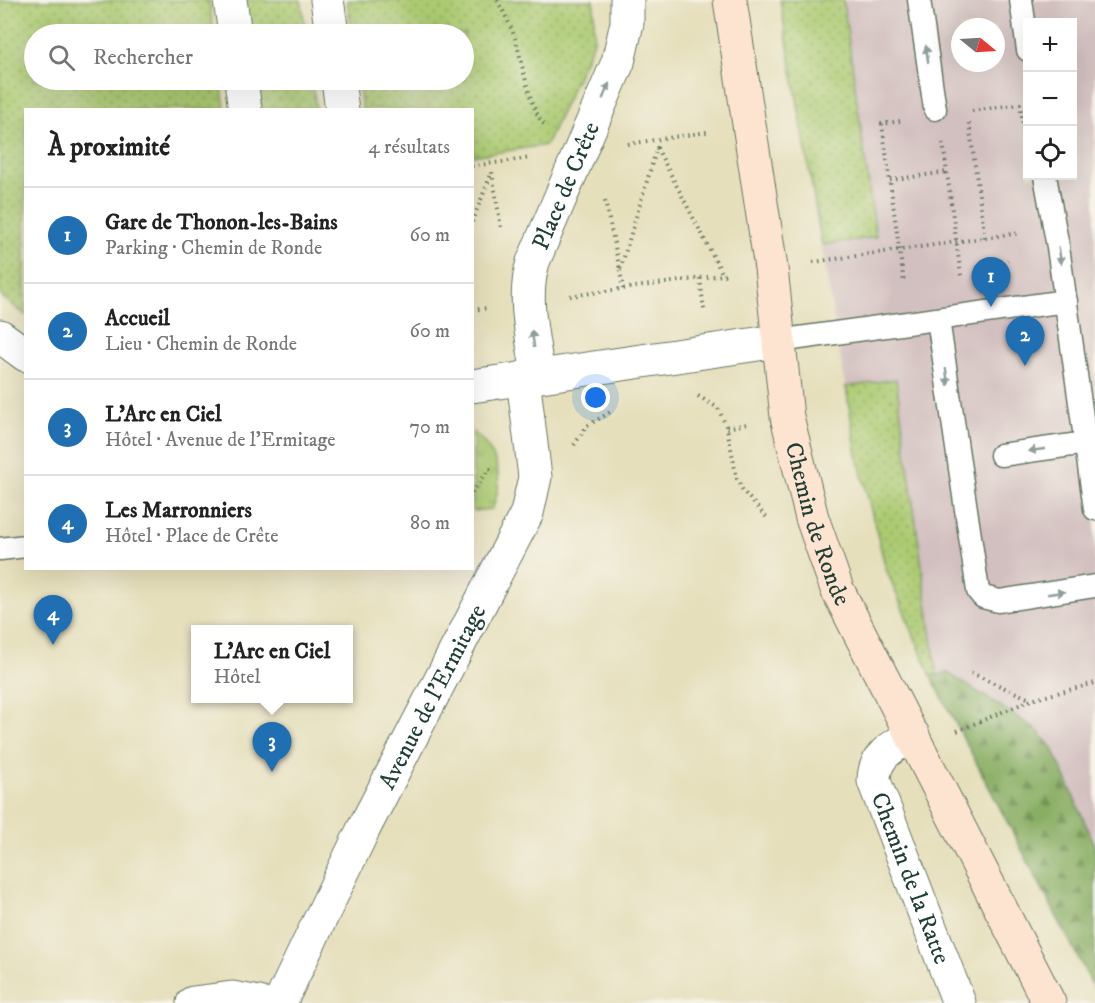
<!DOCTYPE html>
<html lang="fr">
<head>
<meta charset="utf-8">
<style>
  body { margin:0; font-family:"IM FELL DW Pica",serif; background:#f6f6f6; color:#222 }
  .controls { position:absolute; right:18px; top:18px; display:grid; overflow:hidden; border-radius:0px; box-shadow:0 6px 24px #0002 }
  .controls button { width:54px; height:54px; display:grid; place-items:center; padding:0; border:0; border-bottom:2px solid #e0e0e0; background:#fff; color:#222; font:30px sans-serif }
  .compass { position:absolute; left:951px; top:18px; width:54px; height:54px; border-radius:50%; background:#fff; box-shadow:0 6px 24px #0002; rotate:108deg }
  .you { position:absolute; left:596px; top:398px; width:21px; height:21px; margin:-15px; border:4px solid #fff; border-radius:50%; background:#1a73e8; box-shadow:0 0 0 9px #1a73e833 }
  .badge { display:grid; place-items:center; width:39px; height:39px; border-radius:50%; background:#1f6fb2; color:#fff; font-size:20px; font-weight:700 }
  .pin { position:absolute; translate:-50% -50px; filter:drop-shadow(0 2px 3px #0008) }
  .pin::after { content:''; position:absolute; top:32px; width:21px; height:18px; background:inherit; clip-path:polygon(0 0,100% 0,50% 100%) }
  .popup { position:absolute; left:191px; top:625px; width:162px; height:78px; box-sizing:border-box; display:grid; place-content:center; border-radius:0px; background:#fff; filter:drop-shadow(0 2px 4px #0005); font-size:20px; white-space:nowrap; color:#767676 }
  .popup b { font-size:22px; color:#222 }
  .popup::after { content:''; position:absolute; left:50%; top:100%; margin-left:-12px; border:12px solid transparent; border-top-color:#fff }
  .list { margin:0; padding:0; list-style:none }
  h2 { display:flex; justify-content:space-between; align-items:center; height:78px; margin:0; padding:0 24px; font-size:26px }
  h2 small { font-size:20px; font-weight:400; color:#767676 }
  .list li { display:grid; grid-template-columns:39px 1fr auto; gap:18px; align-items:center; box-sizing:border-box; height:96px; padding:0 24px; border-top:2px solid #e0e0e0 }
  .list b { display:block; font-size:22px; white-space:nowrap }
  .list p { margin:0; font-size:20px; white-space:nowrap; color:#767676 }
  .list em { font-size:20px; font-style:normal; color:#767676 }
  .icon { flex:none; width:33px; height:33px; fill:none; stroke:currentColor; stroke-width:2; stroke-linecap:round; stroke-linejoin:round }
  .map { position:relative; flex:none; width:1095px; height:1003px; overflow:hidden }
  .search { position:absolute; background:#fff; box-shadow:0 6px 24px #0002; left:24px; top:24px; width:450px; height:66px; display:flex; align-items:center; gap:15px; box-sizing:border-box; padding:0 21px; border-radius:33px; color:#767676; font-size:22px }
  .panel { position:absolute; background:#fff; box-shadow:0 6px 24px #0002; left:24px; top:108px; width:450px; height:462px; border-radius:0px }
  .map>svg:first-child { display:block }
  .railway { fill:#d2bfbf; fill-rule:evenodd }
  .grass { fill:url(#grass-dots); stroke:#658452; stroke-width:1.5 }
  .forest { fill:url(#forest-firs); stroke:#54764c; stroke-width:1.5 }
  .park { fill:url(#park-tufts); stroke:#658452; stroke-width:1.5 }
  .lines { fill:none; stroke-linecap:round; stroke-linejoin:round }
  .service-casing { stroke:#647663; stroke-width:25 }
  .pedestrian-casing { stroke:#647663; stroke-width:35 }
  .minor-casing { stroke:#647663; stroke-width:35 }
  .secondary-casing { stroke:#647663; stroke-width:35 }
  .path { stroke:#647663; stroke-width:4; stroke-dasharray:1.5 4.5; stroke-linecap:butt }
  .service { stroke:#fff; stroke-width:22 }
  .pedestrian { stroke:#fff; stroke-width:33 }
  .minor { stroke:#fff; stroke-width:33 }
  .secondary { stroke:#fde4d1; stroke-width:33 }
  .oneway { fill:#8f9e9a }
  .labels { text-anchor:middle; stroke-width:6; stroke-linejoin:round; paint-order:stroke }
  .street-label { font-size:24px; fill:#1f3d34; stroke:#f7f3e8 }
</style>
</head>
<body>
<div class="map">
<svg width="1095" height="1003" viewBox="0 0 1095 1003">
  <defs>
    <pattern id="grass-dots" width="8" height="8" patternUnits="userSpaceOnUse" patternTransform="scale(1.5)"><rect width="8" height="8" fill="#abca71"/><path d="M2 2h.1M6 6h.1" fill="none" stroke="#8ba55e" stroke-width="1.8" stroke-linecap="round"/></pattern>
    <pattern id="forest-firs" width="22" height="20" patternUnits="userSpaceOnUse" patternTransform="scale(1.5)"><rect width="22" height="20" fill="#88ae63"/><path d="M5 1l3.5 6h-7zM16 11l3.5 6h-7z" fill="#6f8f52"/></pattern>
    <pattern id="park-tufts" width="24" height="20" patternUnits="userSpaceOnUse" patternTransform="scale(1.5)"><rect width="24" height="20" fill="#abca71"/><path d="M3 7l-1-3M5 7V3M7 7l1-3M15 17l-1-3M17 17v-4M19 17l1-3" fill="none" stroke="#8ba55e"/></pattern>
  </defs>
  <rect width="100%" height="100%" fill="#f7f3e8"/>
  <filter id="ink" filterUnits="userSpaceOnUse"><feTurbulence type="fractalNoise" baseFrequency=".0167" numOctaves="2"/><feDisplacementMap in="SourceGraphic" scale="12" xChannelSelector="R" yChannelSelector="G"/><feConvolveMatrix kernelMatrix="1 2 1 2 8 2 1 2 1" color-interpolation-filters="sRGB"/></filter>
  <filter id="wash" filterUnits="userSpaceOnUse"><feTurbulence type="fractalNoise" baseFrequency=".008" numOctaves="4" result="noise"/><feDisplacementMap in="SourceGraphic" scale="24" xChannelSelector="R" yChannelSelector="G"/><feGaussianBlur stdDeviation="1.35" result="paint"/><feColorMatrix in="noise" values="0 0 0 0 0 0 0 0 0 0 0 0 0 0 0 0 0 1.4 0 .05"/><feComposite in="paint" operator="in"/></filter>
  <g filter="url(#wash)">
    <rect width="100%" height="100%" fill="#e5dfbb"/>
    <!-- railway -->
    <path class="railway" d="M780 0H1095V990L931 676 886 569 857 455ZM1028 22H1072V176H1028ZM960 27H996V63H960Z"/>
    <!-- grass -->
    <path class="grass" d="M0 0H209L214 34H34V80H221L225 109 26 110 25 315 0 295Z
      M244 0H301L306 34H249Z
      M347 0H594V41L546 145 473 156 472 110 362 109 358 80H464V34H352Z
      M780 0H843L876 237 822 245Z
      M256 80H312L316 109H260Z
      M896 379 937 675 931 676 886 569 857 455 846 387Z"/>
    <!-- forest -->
    <path class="forest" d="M948 673 1036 729 1053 749 1095 846V990L931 676Z"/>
    <!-- park -->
    <path class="park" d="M473 432C498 452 505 479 492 509L473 511Z"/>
  </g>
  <g filter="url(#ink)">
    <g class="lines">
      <!-- service casing -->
      <g class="service-casing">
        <path id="service" d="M919 0 935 109
          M1021 0 1028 50
          M1045 176 1058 247 1095 509
          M938 319 978 591 983 597 999 601 1095 586
          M778 341 1066 301
          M1001 455 1086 443
          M0 549 26 546"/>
      </g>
      <!-- pedestrian casing -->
      <g class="pedestrian-casing">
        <path id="pedestrian" d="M230 0 235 34
          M327 0 332 34
          M241 80 245 110
          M338 80 342 110"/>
      </g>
      <!-- minor casing -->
      <g class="minor-casing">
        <g id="minor">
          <path d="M0 336 26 355"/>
          <path id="s1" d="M538 376C533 338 522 299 533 262L618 62 627 23V0"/>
          <path d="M472 386 778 341"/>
          <path id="s2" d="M913 735C892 747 874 755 874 781L959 1003"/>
          <path d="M193 1003 232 998 259 1003"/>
          <path id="s3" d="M280 1003 363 830 527 513 535 477 523 378"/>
        </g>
      </g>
      <!-- secondary casing -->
      <g class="secondary-casing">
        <g id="secondary">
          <path id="s4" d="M730 0 771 268 787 417 812 518 837 589 1049 1003"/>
        </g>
      </g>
      <!-- path -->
      <path class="path" d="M497 0C504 13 510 24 515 38 522 59 530 114 546 126
        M972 111 1020 104 1026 146
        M900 121 882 124 904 283
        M969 123 985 238
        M943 143 961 276
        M628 144 707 132
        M472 166 531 158
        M890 180 947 172
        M605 201 620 270 657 148 723 275 729 274
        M472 222 492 172 501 228
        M813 262 1020 233
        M620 270 623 289
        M994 272 1008 260
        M700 278 704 310
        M570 296 723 275
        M472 310 487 308
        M698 396 718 408 727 428 737 479 743 491 766 517
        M727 428 747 424
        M574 445 587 426 612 411
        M472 493 489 469H492
        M971 673 1030 699
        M957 731 1031 700 1095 683"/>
      <!-- service -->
      <use href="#service" class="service"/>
      <!-- pedestrian -->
      <use href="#pedestrian" class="pedestrian"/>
      <!-- minor -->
      <use href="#minor" class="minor"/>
      <!-- secondary -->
      <use href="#secondary" class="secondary"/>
    </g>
    <!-- one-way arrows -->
    <defs><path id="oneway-solid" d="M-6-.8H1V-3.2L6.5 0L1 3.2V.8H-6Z" transform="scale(1.5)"/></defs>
    <g class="oneway">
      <use href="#oneway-solid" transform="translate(927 54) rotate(-98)"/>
      <use href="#oneway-solid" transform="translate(606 91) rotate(-67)"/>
      <use href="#oneway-solid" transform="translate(1060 256) rotate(82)"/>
      <use href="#oneway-solid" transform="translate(533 339) rotate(-98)"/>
      <use href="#oneway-solid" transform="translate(947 377) rotate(82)"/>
      <use href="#oneway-solid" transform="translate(1037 450) rotate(172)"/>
      <use href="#oneway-solid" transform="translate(1056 593) rotate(-8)"/>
    </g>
  </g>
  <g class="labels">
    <!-- street labels -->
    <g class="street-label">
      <text dy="8" stroke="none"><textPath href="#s1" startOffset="198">Place de Crête</textPath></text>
      <text dy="8" stroke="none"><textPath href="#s4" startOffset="532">Chemin de Ronde</textPath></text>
      <text dy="8" stroke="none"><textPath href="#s3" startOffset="342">Avenue de l'Ermitage</textPath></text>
      <text dy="8" stroke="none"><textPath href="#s2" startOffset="168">Chemin de la Ratte</textPath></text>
    </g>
  </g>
</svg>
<div class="controls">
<button>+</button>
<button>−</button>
<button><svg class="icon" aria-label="locate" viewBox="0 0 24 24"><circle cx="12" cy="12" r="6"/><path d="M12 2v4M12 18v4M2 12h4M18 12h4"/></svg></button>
</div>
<svg class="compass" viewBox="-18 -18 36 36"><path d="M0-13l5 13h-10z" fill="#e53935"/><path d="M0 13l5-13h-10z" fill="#767676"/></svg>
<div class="you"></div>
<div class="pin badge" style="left:991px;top:307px">1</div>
<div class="pin badge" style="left:1025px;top:366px">2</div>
<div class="pin badge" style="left:272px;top:772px">3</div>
<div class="popup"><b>L'Arc en Ciel</b>Hôtel</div>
<div class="pin badge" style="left:53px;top:645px">4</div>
<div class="search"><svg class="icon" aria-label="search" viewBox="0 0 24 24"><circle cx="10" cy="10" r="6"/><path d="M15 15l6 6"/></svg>Rechercher</div>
<section class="panel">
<h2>À proximité<small>4 résultats</small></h2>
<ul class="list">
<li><span class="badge">1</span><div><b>Gare de Thonon-les-Bains</b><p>Parking · Chemin de Ronde</p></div><em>60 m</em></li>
<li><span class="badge">2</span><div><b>Accueil</b><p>Lieu · Chemin de Ronde</p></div><em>60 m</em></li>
<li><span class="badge">3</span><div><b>L'Arc en Ciel</b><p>Hôtel · Avenue de l'Ermitage</p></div><em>70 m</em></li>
<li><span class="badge">4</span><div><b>Les Marronniers</b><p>Hôtel · Place de Crête</p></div><em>80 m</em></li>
</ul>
</section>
</div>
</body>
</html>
